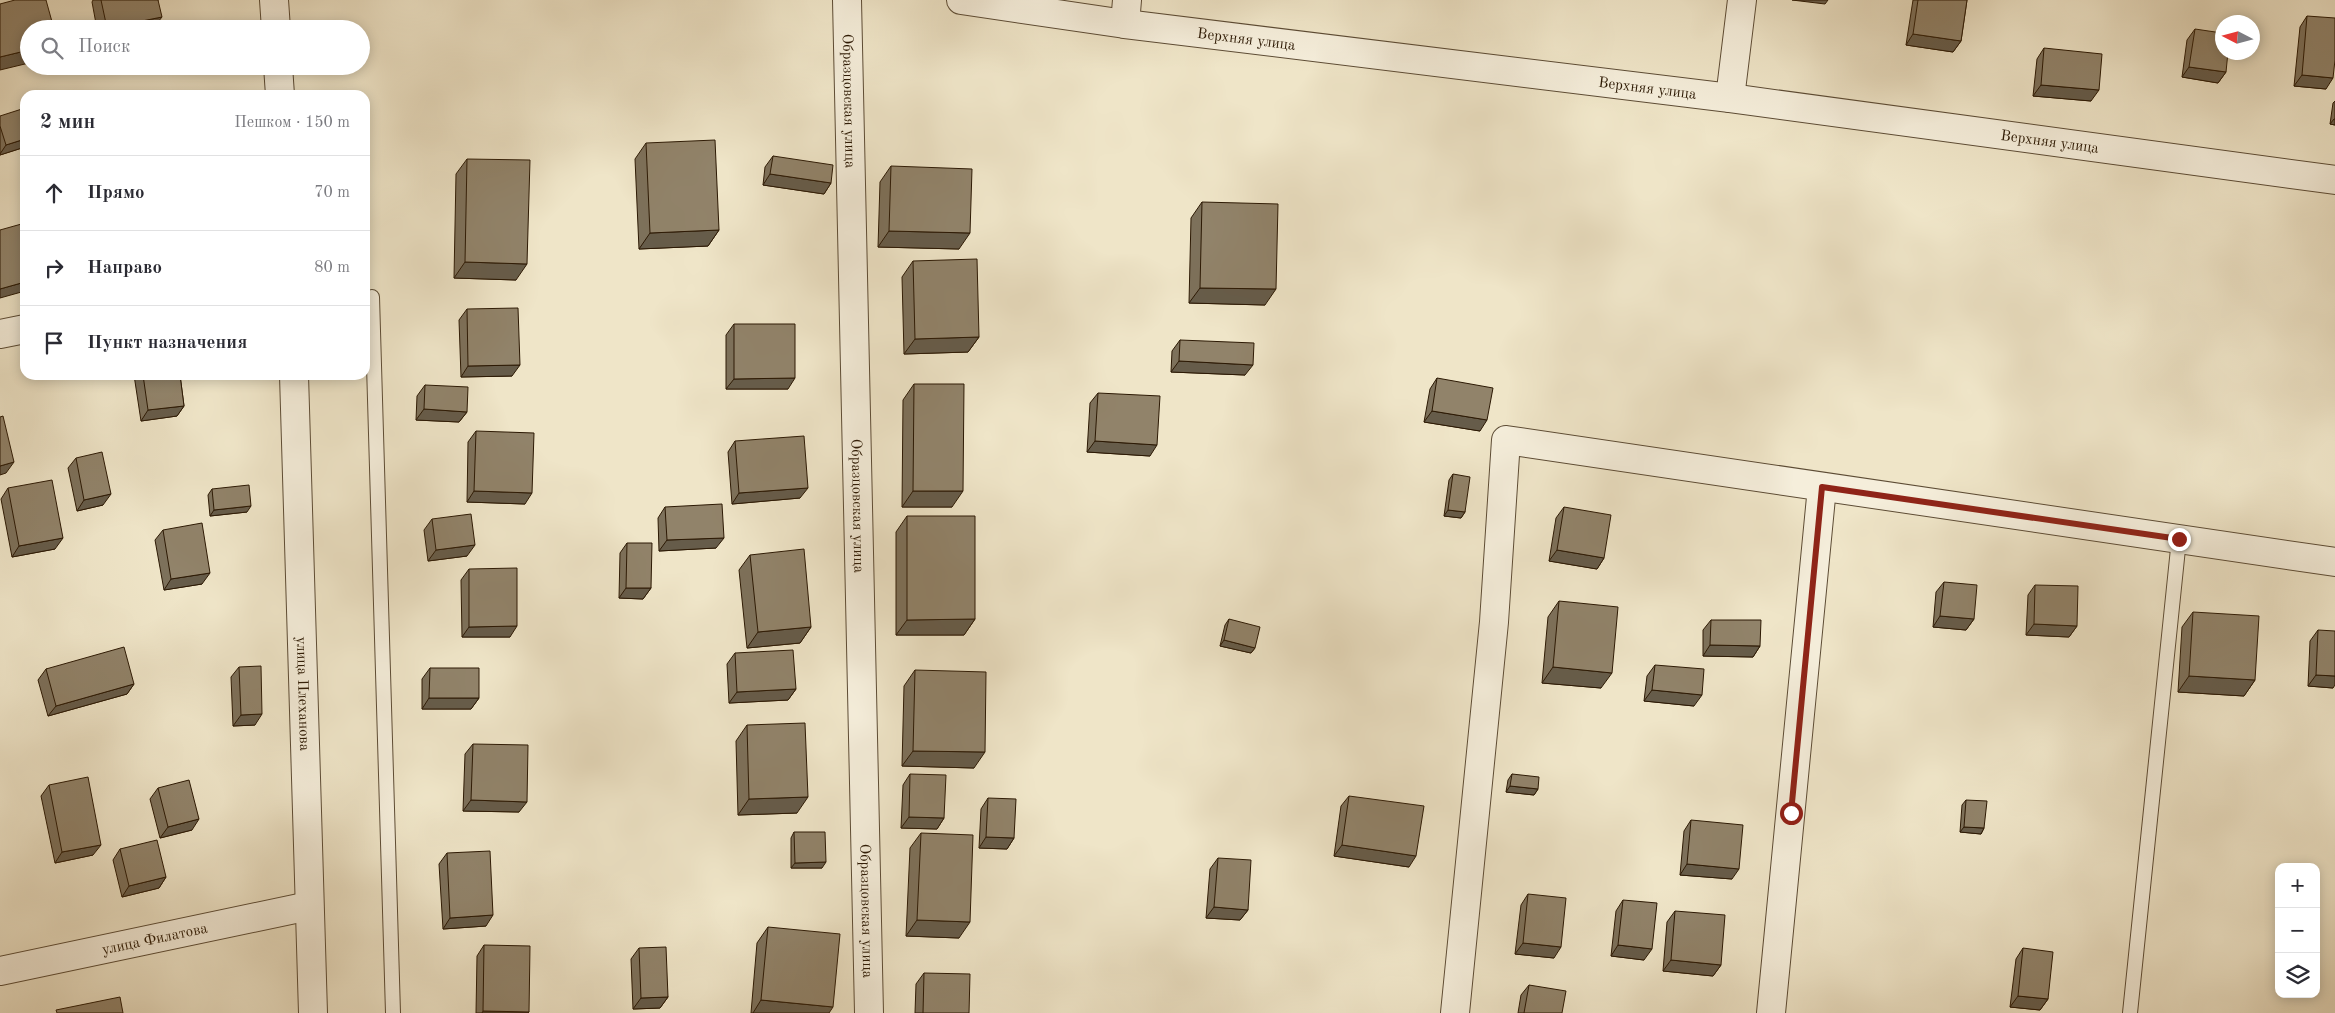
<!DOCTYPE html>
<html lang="ru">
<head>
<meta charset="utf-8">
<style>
  body { margin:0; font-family:"Old Standard TT",serif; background:#f7f7f7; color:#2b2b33 }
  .controls { position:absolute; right:15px; bottom:15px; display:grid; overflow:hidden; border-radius:10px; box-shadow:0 2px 12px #0003 }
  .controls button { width:45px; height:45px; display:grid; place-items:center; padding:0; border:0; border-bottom:1px solid #e1e1e2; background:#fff; color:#2b2b33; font:25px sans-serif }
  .compass { position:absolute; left:2215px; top:15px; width:45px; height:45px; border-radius:50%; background:#fff; box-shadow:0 2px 12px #0003; rotate:276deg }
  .stop { position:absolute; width:15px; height:15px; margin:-11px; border:4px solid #8f2418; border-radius:50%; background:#fff }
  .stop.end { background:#8f2418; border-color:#fff; box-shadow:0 1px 5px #0008 }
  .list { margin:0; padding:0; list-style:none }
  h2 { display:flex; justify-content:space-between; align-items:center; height:65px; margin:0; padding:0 20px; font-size:21px }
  h2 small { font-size:16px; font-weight:400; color:#7c7c81 }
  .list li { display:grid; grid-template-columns:32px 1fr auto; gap:15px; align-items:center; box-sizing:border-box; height:75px; padding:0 20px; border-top:1px solid #e1e1e2 }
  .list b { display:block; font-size:19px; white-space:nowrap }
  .list em { font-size:16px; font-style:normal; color:#7c7c81 }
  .icon { flex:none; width:28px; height:28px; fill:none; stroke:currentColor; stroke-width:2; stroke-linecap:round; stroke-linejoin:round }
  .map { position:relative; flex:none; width:2335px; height:1013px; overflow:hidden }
  .search { position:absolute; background:#fff; box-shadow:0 2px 12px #0003; left:20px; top:20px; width:350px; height:55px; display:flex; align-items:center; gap:12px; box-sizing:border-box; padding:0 18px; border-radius:28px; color:#7c7c81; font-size:19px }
  .panel { position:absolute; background:#fff; box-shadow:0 2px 12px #0003; left:20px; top:90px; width:350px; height:290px; border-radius:15px }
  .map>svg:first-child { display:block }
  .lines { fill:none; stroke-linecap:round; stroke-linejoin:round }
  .service-casing { stroke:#5d4c35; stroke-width:16 }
  .minor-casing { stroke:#5d4c35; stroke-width:30 }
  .service { stroke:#f5eedb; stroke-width:14 }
  .minor { stroke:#f5eedb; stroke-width:28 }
  .wall { fill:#7d715b; stroke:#2c1904 }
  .shaded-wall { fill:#665c4a; stroke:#2c1904 }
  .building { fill:#91836a; stroke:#2c1904 }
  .route { stroke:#8f2418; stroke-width:6 }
  .labels { text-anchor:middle; stroke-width:4; stroke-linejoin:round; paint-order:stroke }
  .street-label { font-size:15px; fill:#2c1904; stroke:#f5eedb }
</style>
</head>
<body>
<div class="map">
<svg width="2335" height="1013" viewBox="0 0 2335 1013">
  <rect width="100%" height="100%" fill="#efe5c8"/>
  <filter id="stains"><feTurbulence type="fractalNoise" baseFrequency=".004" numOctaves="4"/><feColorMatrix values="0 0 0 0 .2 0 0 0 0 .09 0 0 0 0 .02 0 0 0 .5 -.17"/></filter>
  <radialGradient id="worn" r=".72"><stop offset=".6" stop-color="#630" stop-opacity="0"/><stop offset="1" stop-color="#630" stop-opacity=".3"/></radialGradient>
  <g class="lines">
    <!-- service casing -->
    <g class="service-casing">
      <path id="service" d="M372 297 393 1013
        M2130 1013 2179 539"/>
    </g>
    <!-- minor casing -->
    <g class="minor-casing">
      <g id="minor">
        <path d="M274 0 276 29"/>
        <path id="s1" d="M847 0 869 1013"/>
        <path id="s2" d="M961 0 1125 24 1730 98 2335 180"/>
        <path d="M1125 24 1127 0"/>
        <path d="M278 66 280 95"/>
        <path d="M1730 98 1742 0"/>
        <path d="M0 334 25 329"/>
        <path id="s3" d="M294 375 313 1013"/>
        <path id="s4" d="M0 971 309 906"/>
        <path d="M1455 1013 1494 622 1506 440 2335 562"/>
        <path d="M1771 1013 1822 487"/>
      </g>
    </g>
    <!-- service -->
    <use href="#service" class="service"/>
    <!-- minor -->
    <use href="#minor" class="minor"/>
  </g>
  <!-- wall -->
  <path class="wall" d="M93 0H158L154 27 147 29H97L92 2Z
    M1913 0H1967L1961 41 1953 52 1906 45Z
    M2307 16 2326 89 2294 86 2300 27Z
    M2195 29 2226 72 2218 83 2182 77 2187 40Z
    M2044 48 2091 101 2033 96 2037 59Z
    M2335 101V125L2330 124 2333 103Z
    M0 116 25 147 0 155Z
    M646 143 719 230 708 246 639 249 635 159Z
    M773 156 831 183 824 194 763 185 765 167Z
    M467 159 516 280 454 278 456 174Z
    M891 166 959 249 878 247 880 182Z
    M1202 202 1265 305 1189 303 1191 218Z
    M913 261 979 337 968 352 904 354 902 277Z
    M467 309 512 376 461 377 459 320Z
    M734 324 788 389H726V335Z
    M1180 340 1245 375 1171 372 1172 351Z
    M134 375H180L184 406 177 416 141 421Z
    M1437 378 1480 431 1424 422 1430 389Z
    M914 384 952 507H902L903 400Z
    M425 385 467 412 459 422 416 420 417 396Z
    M1098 393 1150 456 1087 452 1090 403Z
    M476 431 525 504 467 502 468 442Z
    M735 441 800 498 732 504 728 452Z
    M76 458 103 505 77 511 68 468Z
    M1453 474 1465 512 1461 518 1444 516 1449 480Z
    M8 488 55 549 12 557 1 499Z
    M212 489 247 512 210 516 208 495Z
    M665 507 716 548 659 551 658 518Z
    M1564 507 1604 558 1597 569 1549 561 1556 518Z
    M907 516 975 619 964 635H896V532Z
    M432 519 467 556 428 561 424 530Z
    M163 530 202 584 164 590 155 540Z
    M627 543 651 588 643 599 619 598 620 553Z
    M750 555 811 627 800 643 747 648 739 570Z
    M469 569 510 637H462L461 580Z
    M1944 582 1974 619 1966 630 1933 627 1936 592Z
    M2035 585 2077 626 2069 637 2026 635 2028 595Z
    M1559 601 1601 688 1542 683 1548 617Z
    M2193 612 2255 680 2244 696 2178 692 2182 627Z
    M1229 619 1255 648 1251 653 1220 646 1225 625Z
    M1711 620 1760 646 1753 657 1703 656V630Z
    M2318 630 2333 688 2308 686 2310 641Z
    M735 653 796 689 788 700 729 703 727 664Z
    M1655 665 1694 706 1644 701 1647 676Z
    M239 667 255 725 233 726 231 677Z
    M430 668 479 698 471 709H422V679Z
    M46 669 134 684 127 694 48 716 38 680Z
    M915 670 974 768 902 766 904 686Z
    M747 725 797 813 738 815 736 741Z
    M473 744 519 812 463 811 465 754Z
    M910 774 944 818 937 829 901 828 903 785Z
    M1512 774 1538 789 1534 795 1506 792 1508 780Z
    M49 785 93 855 55 863 41 796Z
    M158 788 192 830 160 838 150 799Z
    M1349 796 1409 867 1334 856 1341 806Z
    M988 798 1014 838 1007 849 979 848 981 809Z
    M1966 800 1984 828 1981 834 1960 832 1962 805Z
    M1691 820 1732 879 1680 875 1684 831Z
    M794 832 822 868H791V838Z
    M921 833 959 938 906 936 910 848Z
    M120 849 166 877 159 888 122 897 113 860Z
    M447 853 486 926 443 929 439 864Z
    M1218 858 1248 910 1240 920 1206 918 1210 869Z
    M1528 894 1554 958 1515 954 1521 905Z
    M1623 900 1644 960 1611 956 1616 911Z
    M1675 911 1721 965 1713 976 1663 971 1667 922Z
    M768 927 829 1013H751L757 943Z
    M484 945 529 1012 528 1013H476L477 956Z
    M639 948 668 997 660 1008 633 1009 631 959Z
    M2023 948 2048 999 2040 1010 2010 1007 2016 959Z
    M924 973 969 1013H915L916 984Z
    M1529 985 1562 1013H1518L1521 995Z"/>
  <!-- shaded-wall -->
  <path class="shaded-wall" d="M1792 0H1828L1825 4Z
    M162 17 154 27 147 29H106L107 28Z
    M1913 34 1961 41 1953 52 1906 45Z
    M29 50V63L0 70V57Z
    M2189 67 2226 72 2218 83 2182 77Z
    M2302 75 2333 78 2326 89 2294 86Z
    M2041 85 2099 90 2091 101 2033 96Z
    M2334 119H2335V125L2330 124Z
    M25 139V147L0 155V154L6 145Z
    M770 174 831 183 824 194 763 185Z
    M719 230 708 246 639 249 650 233Z
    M889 231 970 233 959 249 878 247Z
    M465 262 527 264 516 280 454 278Z
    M25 282V291L0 298V289Z
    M1200 288 1276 289 1265 305 1189 303Z
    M979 337 968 352 904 354 915 339Z
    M1179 361 1253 365 1245 375 1171 372Z
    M520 365 512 376 461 377 468 366Z
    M795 378 788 389H726L734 379Z
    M184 406 177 416 141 421 148 410Z
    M424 409 467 412 459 422 416 420Z
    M1432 411 1487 420 1480 431 1424 422Z
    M1095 441 1157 445 1150 456 1087 452Z
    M14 462 6 473 0 475V466Z
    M808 488 800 498 732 504 739 493Z
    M474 491 532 493 525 504 467 502Z
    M913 491H963L952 507H902Z
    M111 494 103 505 77 511 84 500Z
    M251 506 247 512 210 516 214 510Z
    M1448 510 1465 512 1461 518 1444 516Z
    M63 538 55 549 12 557 19 546Z
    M724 538 716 548 659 551 667 540Z
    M475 545 467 556 428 561 436 550Z
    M1557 550 1604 558 1597 569 1549 561Z
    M210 573 202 584 164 590 171 579Z
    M626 588H651L643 599 619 598Z
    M1940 616 1974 619 1966 630 1933 627Z
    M975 619 964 635H896L907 620Z
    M2034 624 2077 626 2069 637 2026 635Z
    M517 626 510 637H462L469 627Z
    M811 627 800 643 747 648 758 632Z
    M1224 640 1255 648 1251 653 1220 646Z
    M1710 645 1760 646 1753 657 1703 656Z
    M1553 667 1612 673 1601 688 1542 683Z
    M2316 675 2335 676V685L2333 688 2308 686Z
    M2189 676 2255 680 2244 696 2178 692Z
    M134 684 127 694 48 716 56 706Z
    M796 689 788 700 729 703 737 692Z
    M1652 690 1702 695 1694 706 1644 701Z
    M429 698H479L471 709H422Z
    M262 714 255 725 233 726 241 715Z
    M913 751 985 752 974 768 902 766Z
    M1510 786 1538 789 1534 795 1506 792Z
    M808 797 797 813 738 815 749 799Z
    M471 800 527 802 519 812 463 811Z
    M909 817 944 818 937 829 901 828Z
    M199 819 192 830 160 838 168 827Z
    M1964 827 1984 828 1981 834 1960 832Z
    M986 837 1014 838 1007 849 979 848Z
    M101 845 93 855 55 863 62 852Z
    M1342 845 1416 856 1409 867 1334 856Z
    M826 862 822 868H791L795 863Z
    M1687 864 1739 869 1732 879 1680 875Z
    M166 877 159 888 122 897 129 886Z
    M1214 907 1248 910 1240 920 1206 918Z
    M493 915 486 926 443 929 450 918Z
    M917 920 970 922 959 938 906 936Z
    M1523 943 1561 947 1554 958 1515 954Z
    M1618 945 1652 949 1644 960 1611 956Z
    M1671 960 1721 965 1713 976 1663 971Z
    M2018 996 2048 999 2040 1010 2010 1007Z
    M668 997 660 1008 633 1009 641 998Z
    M761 1000 833 1007 829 1013H753Z
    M483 1011 529 1012 528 1013H482Z"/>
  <!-- building -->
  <path class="building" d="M15 0H46L54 29H29V50L0 57V4Z
    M101 0H158L162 17 107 28Z
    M1918 0H1967L1961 41 1913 34Z
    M2307 16 2335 18V60L2333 78 2302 75Z
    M2195 29 2222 33V52H2228L2226 72 2189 67Z
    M2044 48 2102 54 2099 90 2041 85Z
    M25 108V139L6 145 0 126V116Z
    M715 140 719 230 650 233 646 143Z
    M773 156 833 165 831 183 770 174Z
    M467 159 530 160 527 264 465 262Z
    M891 166 972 169 970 233 889 231Z
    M1202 202 1278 204 1276 289 1200 288Z
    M25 223V282L0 289V230Z
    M977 259 979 337 915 339 913 261Z
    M518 308 520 365 468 366 467 309Z
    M734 324H795V378L734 379Z
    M1180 340 1254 343 1253 365 1179 361Z
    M143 375H180L184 406 148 410Z
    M1437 378 1493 388 1487 420 1432 411Z
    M914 384H964L963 491H913Z
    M425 385 468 387 467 412 424 409Z
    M1098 393 1160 396 1157 445 1095 441Z
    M3 416 14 462 0 466V417Z
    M476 431 534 433 532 493 474 491Z
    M804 436 808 488 739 493 735 441Z
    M102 452 111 494 84 500 76 458Z
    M1453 474 1470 477 1465 512 1448 510Z
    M52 480 63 538 19 546 8 488Z
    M249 485 251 506 214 510 212 489Z
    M722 504 724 538 667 540 665 507Z
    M1564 507 1611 515 1604 558 1557 550Z
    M471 514 475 545 436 550 432 519Z
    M907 516H975V619L907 620Z
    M202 523 210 573 171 579 163 530Z
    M627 543H652L651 588H626Z
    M804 549 811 627 758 632 750 555Z
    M517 568V626L469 627V569Z
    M1944 582 1977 585 1974 619 1940 616Z
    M2035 585 2078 586 2077 626 2034 624Z
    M1559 601 1618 607 1612 673 1553 667Z
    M2193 612 2259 616 2255 680 2189 676Z
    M1229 619 1260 627 1255 648 1224 640Z
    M1711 620H1761L1760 646 1710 645Z
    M2318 630 2335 631V676L2316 675Z
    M124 647 134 684 56 706 46 669Z
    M793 650 796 689 737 692 735 653Z
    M1655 665 1704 669 1702 695 1652 690Z
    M261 666 262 714 241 715 239 667Z
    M430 668H479V698H429Z
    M915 670 986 672 985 752 913 751Z
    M805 723 808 797 749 799 747 725Z
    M473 744 528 745 527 802 471 800Z
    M910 774 946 775 944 818 909 817Z
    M1512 774 1539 777 1538 789 1510 786Z
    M88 777 101 845 62 852 49 785Z
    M189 780 199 819 168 827 158 788Z
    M1349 796 1424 806 1416 856 1342 845Z
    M988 798 1016 799 1014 838 986 837Z
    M1966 800 1987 801 1984 828 1964 827Z
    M1691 820 1743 825 1739 869 1687 864Z
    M794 832H825L826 862 795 863Z
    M921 833 973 835 970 922 917 920Z
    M157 840 166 877 129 886 120 849Z
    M490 851 493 915 450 918 447 853Z
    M1218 858 1251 860 1248 910 1214 907Z
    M1528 894 1566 898 1561 947 1523 943Z
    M1623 900 1657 903 1652 949 1618 945Z
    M1675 911 1725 915 1721 965 1671 960Z
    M768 927 840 934 833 1007 761 1000Z
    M484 945 530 946 529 1012 483 1011Z
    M666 947 668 997 641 998 639 948Z
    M2023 948 2053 952 2048 999 2018 996Z
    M924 973 970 974 969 1013H923Z
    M1529 985 1566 991 1562 1013H1524Z
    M120 997 123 1013H57L56 1010Z"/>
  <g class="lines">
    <!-- route -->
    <path class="route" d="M1791 813 1822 487 2179 539"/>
  </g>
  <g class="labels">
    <!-- street labels -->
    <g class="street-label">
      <text dy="5" stroke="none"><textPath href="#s2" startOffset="288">Верхняя улица</textPath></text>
      <text dy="5" stroke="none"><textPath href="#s2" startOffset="692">Верхняя улица</textPath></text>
      <text dy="5" stroke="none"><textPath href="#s1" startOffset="101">Образцовская улица</textPath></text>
      <text dy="5" stroke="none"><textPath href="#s2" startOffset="1098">Верхняя улица</textPath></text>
      <text dy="5" stroke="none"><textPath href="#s1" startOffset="506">Образцовская улица</textPath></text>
      <text dy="5" stroke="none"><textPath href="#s3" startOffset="319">улица Плеханова</textPath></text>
      <text dy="5" stroke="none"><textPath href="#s1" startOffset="911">Образцовская улица</textPath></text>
      <text dy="5" stroke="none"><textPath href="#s4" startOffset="158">улица Филатова</textPath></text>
    </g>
  </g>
  <rect width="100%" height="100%" filter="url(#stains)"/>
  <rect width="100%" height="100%" fill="url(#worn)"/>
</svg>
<div class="controls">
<button>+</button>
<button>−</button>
<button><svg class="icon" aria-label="layers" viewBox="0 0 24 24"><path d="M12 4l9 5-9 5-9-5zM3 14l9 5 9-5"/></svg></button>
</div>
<svg class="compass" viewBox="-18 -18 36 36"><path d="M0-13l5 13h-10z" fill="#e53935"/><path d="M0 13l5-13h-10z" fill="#7c7c81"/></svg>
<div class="stop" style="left:1791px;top:813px"></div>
<div class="stop end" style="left:2179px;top:539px"></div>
<div class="search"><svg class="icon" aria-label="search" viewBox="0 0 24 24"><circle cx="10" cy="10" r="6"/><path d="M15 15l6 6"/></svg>Поиск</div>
<section class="panel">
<h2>2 мин<small>Пешком · 150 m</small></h2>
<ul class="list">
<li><svg class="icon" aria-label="ahead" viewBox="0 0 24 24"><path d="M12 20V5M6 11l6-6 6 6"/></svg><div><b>Прямо</b></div><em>70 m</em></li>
<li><svg class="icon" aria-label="right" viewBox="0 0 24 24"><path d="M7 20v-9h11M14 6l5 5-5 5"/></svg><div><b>Направо</b></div><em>80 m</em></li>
<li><svg class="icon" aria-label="arrive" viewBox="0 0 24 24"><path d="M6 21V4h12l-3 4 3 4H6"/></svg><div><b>Пункт назначения</b></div></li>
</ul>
</section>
</div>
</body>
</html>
